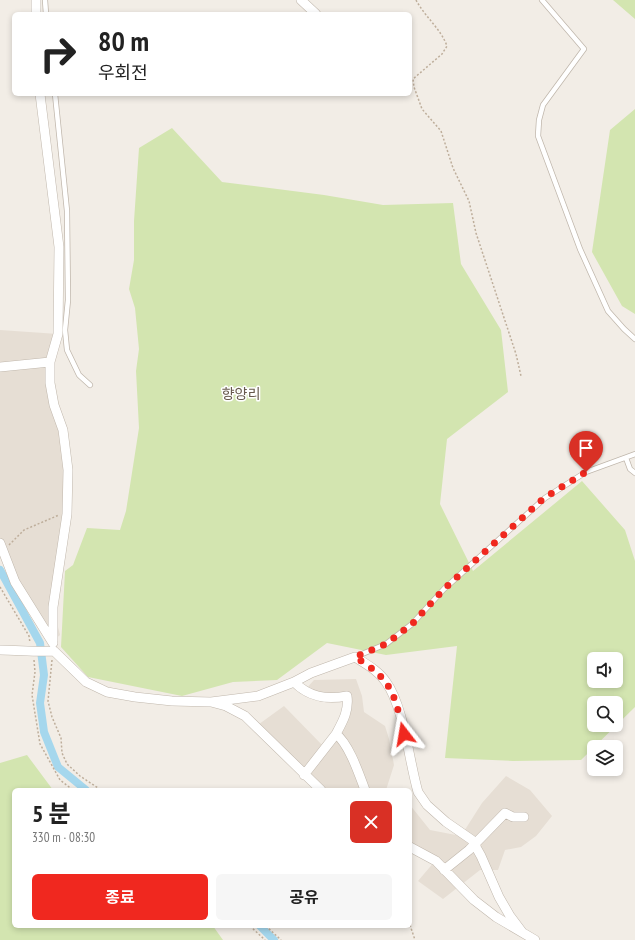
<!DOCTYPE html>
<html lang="ko">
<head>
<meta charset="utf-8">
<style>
	:root { --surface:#fff; --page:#f6f6f6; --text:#222; --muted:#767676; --accent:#f0281f }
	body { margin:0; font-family:"PT Sans Narrow","Noto Sans KR",sans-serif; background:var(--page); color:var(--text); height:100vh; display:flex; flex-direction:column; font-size:15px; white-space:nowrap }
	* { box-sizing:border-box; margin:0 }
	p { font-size:13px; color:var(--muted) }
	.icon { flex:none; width:22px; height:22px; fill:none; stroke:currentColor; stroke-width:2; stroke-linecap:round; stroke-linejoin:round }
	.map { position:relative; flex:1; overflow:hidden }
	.details { position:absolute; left:12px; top:788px; width:400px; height:140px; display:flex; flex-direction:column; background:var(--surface); border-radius:6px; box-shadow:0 2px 6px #0003 }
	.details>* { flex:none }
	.banner { position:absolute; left:12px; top:12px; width:400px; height:84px; border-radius:6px; box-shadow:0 2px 6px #0003; background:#fff; color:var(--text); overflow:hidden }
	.buttons { position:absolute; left:587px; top:652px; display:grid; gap:8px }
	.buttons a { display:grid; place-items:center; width:36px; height:36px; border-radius:6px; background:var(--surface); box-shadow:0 2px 6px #0003; font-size:20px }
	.pin { position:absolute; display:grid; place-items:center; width:34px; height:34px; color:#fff; margin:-41px -17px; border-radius:50% 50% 50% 0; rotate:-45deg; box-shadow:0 0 4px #0007 }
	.pin .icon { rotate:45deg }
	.me { position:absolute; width:44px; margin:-22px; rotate:346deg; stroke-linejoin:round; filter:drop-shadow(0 0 3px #0008) }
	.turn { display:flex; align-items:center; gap:14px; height:84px; padding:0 20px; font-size:18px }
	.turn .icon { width:52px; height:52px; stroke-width:2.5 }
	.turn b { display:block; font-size:28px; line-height:34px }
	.round { display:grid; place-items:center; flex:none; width:42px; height:42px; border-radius:6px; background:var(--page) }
	.overview { display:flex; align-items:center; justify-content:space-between; height:68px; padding:0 20px }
	h1 { font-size:24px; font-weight:700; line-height:30px }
	.action { display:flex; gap:8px; margin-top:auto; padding:8px 20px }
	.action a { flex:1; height:46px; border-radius:6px; background:var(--accent); color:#fff; font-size:16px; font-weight:700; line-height:46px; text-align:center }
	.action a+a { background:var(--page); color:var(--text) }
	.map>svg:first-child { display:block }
	.residential { fill:#e6ded4 }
	.green { fill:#d3e5b0; fill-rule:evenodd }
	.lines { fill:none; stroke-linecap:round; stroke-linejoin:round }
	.canal { stroke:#a5d7ed; stroke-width:8 }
	.service-casing { stroke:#c0b7ac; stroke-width:6 }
	.minor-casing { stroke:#c0b7ac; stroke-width:10 }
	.path { stroke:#beae9b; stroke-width:1.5; stroke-dasharray:2 2; stroke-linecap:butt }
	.service { stroke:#fff; stroke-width:4.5 }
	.minor { stroke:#fff; stroke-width:9 }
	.route { stroke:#f0281f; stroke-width:7; stroke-dasharray:0 12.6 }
	.labels { text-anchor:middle; stroke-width:3; stroke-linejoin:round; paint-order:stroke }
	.quarter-label { font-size:14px; fill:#675a4d; stroke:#fff }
</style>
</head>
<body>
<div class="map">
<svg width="635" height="940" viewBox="0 0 635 940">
	<rect width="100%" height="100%" fill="#f2ede6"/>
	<!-- residential -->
	<path class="residential" d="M0,330L58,334L50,362L68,470L53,607L60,635L53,641L34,615L0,543Z
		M356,679L362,696L364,712L385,726L389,739L394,765L386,790H321L255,727L284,706L325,748L336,734L347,696L305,690L314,680Z
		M506,776L530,790L552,816L536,836L521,847L505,850L498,870H480L443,899L418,881L435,861L410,847V805L430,830L461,836L482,803Z"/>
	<!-- green -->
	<path class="green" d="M613,0H635V19Z
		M635,109V314L622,306L592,252L610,130Z
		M172,128L222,182L324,195L383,205L453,203L461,264L501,330L508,392L447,439L440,504L473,571L582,481L625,530L635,561V707L581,760L513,761L445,758L457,646L386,655L327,643L277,680L233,682L182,696L88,677L61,647L65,571L73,565L87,528L120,530L126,511L139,428L136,371L139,349L135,308L129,289L134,260V221L139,148ZM594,659H616V681H594ZM594,703H616V725H594Z
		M27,755L53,790H14V926H213L223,940H0V763Z"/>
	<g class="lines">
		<!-- canal -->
		<path class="canal" d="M0,570L40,643L44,675L40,703L44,732L58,767L86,790
			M260,926L274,940"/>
		<defs>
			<path id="service" d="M45,0L46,14
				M542,0L584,49L543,105L539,120L538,136L580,249L608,311L624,329L635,339
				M55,94L67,211L68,300L65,330L67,350L79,375L90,385
				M626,458L630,469L635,473
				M355,657L386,644L412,624L444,589L545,498L586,472L635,454"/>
			<path id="minor" d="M36,0V14
				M301,0L316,14
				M40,94L59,247L58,334L50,362V383L54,405L63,430L68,470L67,514L53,607V641
				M0,367L50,362
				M0,543L15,582L53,643
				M0,650C18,650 35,652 54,651L86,682L107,692L135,697L172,701L211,702L226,706L245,716L321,790
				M294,682C309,697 326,700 347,696C349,711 343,721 336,734
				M211,702L258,696L294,682L311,673L355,657C366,664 379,671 386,682C404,707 409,761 418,792L427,805L446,822L472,840L481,856L499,897L510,916L522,932
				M304,775L336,734C349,744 359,774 365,790
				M410,847L436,861L474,900L496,917L535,940
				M444,870L469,850L505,813L513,817H524"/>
		</defs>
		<!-- service casing -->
		<use href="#service" class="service-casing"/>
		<!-- minor casing -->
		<use href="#minor" class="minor-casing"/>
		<!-- path -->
		<path class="path" d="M416,0C425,17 441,29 447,46L442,54L413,79L414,87L422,109L441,131L453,168L469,201L476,233L516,354L521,376
			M9,545L24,530L59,515
			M0,587L29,636L30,643
			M34,660L35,672L32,695L40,744L60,780L73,790
			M52,660L48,701L52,717L61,738L62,753L67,764L80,776L101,790
			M410,925L415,940
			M250,926L265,940
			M266,926L281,940"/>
		<!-- service -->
		<use href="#service" class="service"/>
		<!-- minor -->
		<use href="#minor" class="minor"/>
	</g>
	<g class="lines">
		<!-- route -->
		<path class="route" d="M404,734C394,694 393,680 355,657L386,644L412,624L444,589L544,498L586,472"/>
	</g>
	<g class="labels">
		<!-- quarter labels -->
		<g class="quarter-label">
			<text x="241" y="399">향양리</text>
		</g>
	</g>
</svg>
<div class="buttons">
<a><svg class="icon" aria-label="sound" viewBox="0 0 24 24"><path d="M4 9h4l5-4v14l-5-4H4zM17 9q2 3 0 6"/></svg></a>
<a><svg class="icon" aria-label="search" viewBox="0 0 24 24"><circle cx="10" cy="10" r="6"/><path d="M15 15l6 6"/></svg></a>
<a><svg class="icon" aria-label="layers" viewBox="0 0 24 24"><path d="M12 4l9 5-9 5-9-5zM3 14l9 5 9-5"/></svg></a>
</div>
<div class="pin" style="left:586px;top:472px;background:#d93025"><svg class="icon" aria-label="arrive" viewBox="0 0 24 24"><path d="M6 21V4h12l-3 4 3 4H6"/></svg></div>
<svg class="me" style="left:404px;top:734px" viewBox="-20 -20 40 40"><path d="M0-17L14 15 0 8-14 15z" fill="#f0281f" stroke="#fff" stroke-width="4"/></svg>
<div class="banner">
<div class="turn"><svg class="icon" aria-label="right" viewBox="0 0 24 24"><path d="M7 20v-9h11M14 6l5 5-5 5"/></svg><div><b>80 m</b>우회전</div></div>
</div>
<section class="details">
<div class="overview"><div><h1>5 분</h1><p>330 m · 08:30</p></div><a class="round" style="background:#d93025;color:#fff"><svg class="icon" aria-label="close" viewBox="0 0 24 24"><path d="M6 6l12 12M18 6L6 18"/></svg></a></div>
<div class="action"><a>종료</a><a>공유</a></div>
</section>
</div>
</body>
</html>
